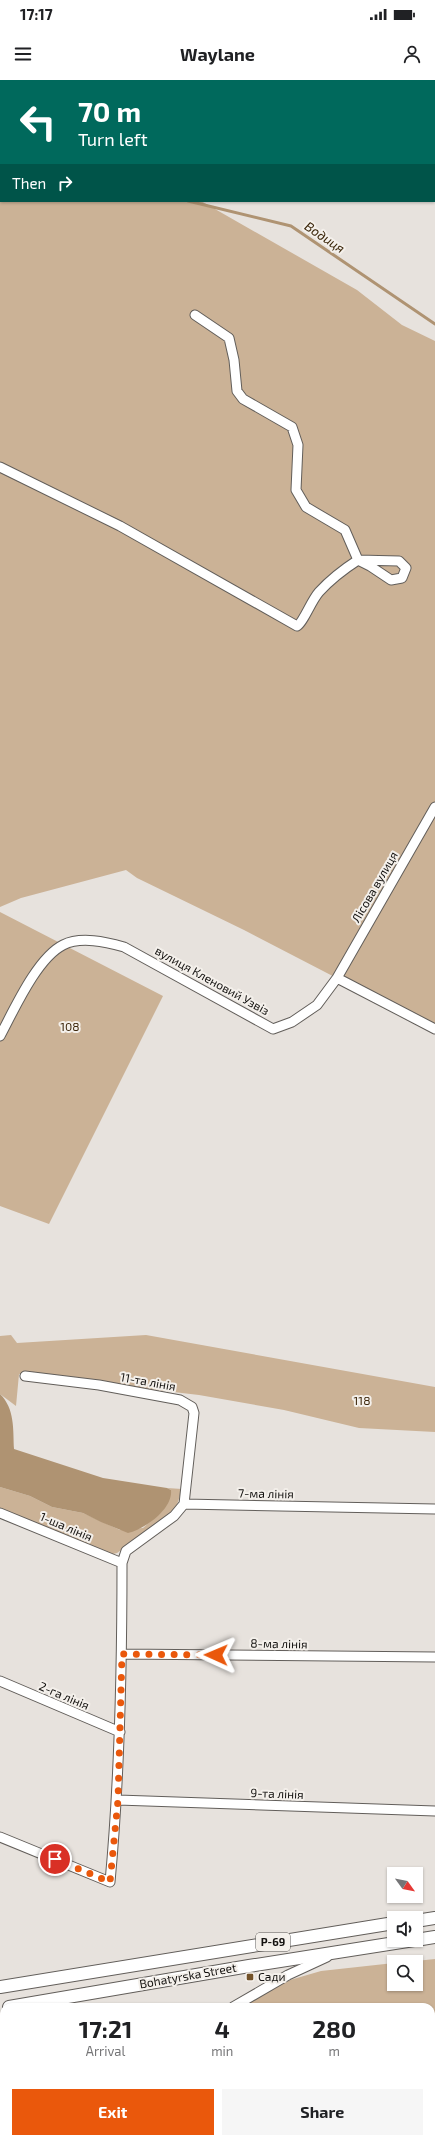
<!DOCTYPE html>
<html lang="en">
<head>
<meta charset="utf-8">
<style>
	:root { --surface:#fff; --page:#f6f6f6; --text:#202124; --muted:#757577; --accent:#ea580c }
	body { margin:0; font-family:"Exo 2",sans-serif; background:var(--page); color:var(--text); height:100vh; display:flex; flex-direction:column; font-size:15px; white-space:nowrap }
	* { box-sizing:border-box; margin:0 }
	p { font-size:13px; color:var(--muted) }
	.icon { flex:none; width:22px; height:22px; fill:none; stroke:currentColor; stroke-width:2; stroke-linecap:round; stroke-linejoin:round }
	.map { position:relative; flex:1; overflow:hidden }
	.details { position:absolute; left:0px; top:1923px; width:435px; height:140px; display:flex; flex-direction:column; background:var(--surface); border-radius:12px 12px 0 0; box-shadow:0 1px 3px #0004 }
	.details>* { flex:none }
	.top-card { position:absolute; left:0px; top:0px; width:435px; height:122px; box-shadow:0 1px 3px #0004; background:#00695c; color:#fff; overflow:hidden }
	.needle { width:26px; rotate:123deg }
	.tools { position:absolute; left:387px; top:1787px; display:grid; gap:8px }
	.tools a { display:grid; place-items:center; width:36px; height:36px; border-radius:0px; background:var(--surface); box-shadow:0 1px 3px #0004; font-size:20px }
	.pin { position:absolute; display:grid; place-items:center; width:34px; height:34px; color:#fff; margin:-17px; border:2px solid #fff; border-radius:50%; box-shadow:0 1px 4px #0007 }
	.me { position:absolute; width:44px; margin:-22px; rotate:271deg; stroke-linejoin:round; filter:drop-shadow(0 0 3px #0008) }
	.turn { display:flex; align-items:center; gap:14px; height:84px; padding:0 12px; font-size:18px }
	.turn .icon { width:52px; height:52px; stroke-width:2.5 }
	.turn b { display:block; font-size:28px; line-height:34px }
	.then { display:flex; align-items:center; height:38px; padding:0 12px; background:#0003; gap:8px; font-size:15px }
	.eta { display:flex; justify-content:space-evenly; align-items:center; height:68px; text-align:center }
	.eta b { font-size:24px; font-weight:700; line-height:28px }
	.action { display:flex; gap:8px; margin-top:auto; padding:8px 12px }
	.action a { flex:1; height:46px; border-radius:0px; background:var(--accent); color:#fff; font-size:16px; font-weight:700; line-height:46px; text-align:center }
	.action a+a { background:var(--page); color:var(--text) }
	.status { display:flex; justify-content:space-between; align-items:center; height:28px; padding:0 20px; background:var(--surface); direction:ltr }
	.status svg { height:11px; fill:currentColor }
	header { display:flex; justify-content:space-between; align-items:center; height:52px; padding:0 12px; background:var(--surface); font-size:18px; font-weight:700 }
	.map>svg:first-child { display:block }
	.green { fill:#cbb296 }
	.water { fill:#af9372 }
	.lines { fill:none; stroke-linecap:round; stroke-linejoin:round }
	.stream { stroke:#af9372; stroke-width:3 }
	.minor-casing { stroke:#625e5a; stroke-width:11 }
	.major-casing { stroke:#625e5a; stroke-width:14 }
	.minor { stroke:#fff; stroke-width:9 }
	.major { stroke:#fff; stroke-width:12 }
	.route { stroke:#ea580c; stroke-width:7; stroke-dasharray:0 12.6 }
	.poi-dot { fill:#735229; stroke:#f4f0eb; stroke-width:1.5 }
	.labels { text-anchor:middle; stroke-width:4; stroke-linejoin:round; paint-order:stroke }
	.shield { fill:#f4f0eb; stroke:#575552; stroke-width:1 }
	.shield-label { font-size:11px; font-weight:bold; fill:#141210 }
	.street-label { font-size:12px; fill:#141210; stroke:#f4f0eb }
	.park-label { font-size:12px; fill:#3d270c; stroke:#f4f0eb }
	.poi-label { font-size:12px; fill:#141210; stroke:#f4f0eb; text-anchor:start }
	.water-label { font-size:13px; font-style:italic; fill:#3a2509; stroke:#f4f0eb }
</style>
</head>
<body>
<div class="status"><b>17:17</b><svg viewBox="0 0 49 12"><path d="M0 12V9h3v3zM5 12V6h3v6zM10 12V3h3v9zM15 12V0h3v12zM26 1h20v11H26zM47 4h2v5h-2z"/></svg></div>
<header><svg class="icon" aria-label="menu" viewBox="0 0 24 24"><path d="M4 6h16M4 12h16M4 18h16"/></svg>Waylane<svg class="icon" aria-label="person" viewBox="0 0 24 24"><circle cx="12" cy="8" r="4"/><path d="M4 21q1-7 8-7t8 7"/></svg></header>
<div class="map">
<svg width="435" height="2063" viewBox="0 0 435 2063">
	<rect width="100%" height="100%" fill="#e7e2dd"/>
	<!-- green -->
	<path class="green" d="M0,0L43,1H1V121H201L357,210L402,245L435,261V949L244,850L137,798L126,790L21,818L0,827Z
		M0,832L163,916L49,1144L0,1126Z
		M11,1255L17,1263L146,1255L435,1307V1352L359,1348L284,1330L199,1315L19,1294L16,1326L0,1314V1256Z
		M0,1407L30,1416L52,1427L83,1433L120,1450L143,1448L162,1431L171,1410L167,1408L182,1409L176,1428L163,1441L117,1473L109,1475L0,1429Z
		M435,1879V2063H0V1988L4,1987V2059H431V1927H239L290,1900L321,1891L394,1883V1904H416V1882H406Z"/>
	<!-- water -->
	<path class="water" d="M0,1314C15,1329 13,1349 14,1369L103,1398L167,1408L171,1410C173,1429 145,1449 128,1453L101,1442L83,1433L52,1427L30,1416L0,1407Z"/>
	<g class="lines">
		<!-- stream -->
		<path class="stream" d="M0,92L1,93
			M188,121L291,146L435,244"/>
		<defs>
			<path id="minor" d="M0,387L120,446L297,546C303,543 311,521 319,512C330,500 344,489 358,480L370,486L391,500L402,498L406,488L399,481L358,480L345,450L306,427L296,410L298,365L292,347L243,319L237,311L234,280L229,258L195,235
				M337,898L435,949
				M0,956C14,930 37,878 63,865C81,856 106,862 124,867L273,949L292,942L317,925L337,898L435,727
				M25,1296L99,1305L180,1320L192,1327L194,1333L184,1424
				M0,1433L122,1483
				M122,1574L435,1577
				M0,1601L120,1652
				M118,1720L435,1731
				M0,1757L110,1802C120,1696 122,1590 122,1483L126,1471L174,1436L184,1424L435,1429
				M233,1927L288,1895L327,1877
				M431,1968H435
				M0,1986L4,1985
				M0,2020L4,2022
				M431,2054L435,2053
				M0,2057L10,2063
				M85,2059L93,2063
				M371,2063L398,2059"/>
			<path id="major" d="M416,1841L435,1838
				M416,1860L435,1857
				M0,1907L394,1843
				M9,1927L249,1886L414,1860"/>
		</defs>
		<!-- minor casing -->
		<use href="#minor" class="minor-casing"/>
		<!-- major casing -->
		<use href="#major" class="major-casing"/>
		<!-- minor -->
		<use href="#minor" class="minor"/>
		<!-- major -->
		<use href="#major" class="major"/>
	</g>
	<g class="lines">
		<!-- route -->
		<path class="route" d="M55,1779L110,1802L118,1720L122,1574L216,1575"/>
	</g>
	<!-- markers -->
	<rect class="poi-dot" x="246" y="1893" width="8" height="8" rx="2"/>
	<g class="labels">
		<!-- shield labels -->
		<rect class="shield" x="256" y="1853" width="34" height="18" rx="3"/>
		<g class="shield-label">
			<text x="273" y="1866">Р-69</text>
		</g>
		<!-- street labels -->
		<g class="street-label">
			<text transform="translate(375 807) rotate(-60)" y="4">Лісова вулиця</text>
			<text transform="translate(212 901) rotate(29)" y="4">вулиця Кленовий Узвіз</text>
			<text transform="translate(148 1302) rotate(10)" y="4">11-та лінія</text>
			<text transform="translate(266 1414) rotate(1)" y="4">7-ма лінія</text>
			<text transform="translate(66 1447) rotate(23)" y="4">1-ша лінія</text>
			<text transform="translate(279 1564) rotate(1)" y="4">8-ма лінія</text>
			<text transform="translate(64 1616) rotate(23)" y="4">2-га лінія</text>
			<text transform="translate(277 1714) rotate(2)" y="4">9-та лінія</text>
			<text transform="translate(188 1896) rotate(-10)" y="4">Bohatyrska Street</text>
		</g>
		<!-- park labels -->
		<g class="park-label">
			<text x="70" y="951">108</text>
			<text x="362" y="1325">118</text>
		</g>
		<!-- poi labels -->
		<g class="poi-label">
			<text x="258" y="1901">Сади</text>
		</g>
		<!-- water labels -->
		<g class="water-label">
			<text transform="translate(325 157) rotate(34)" y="5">Водиця</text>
		</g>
	</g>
</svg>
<div class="tools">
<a><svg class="needle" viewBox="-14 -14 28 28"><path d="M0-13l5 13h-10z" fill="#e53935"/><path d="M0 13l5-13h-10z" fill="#757577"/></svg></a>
<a><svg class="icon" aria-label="sound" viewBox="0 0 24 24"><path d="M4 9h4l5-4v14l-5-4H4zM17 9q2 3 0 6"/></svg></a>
<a><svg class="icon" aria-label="search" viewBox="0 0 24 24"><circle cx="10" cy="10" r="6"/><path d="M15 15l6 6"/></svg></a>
</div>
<div class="pin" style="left:55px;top:1779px;background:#d93025"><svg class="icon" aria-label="arrive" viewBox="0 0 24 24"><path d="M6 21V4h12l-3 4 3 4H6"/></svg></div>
<svg class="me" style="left:216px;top:1575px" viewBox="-20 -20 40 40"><path d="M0-17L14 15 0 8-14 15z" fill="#ea580c" stroke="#fff" stroke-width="4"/></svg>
<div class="top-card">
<div class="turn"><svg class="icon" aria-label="left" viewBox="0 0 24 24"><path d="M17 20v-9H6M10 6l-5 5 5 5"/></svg><div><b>70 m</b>Turn left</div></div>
<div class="then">Then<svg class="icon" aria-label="right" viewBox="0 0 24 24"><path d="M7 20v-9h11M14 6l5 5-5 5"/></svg></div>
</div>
<section class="details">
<div class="eta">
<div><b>17:21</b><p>Arrival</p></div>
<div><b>4</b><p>min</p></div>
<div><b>280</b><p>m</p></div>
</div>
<div class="action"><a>Exit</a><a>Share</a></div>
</section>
</div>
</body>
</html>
